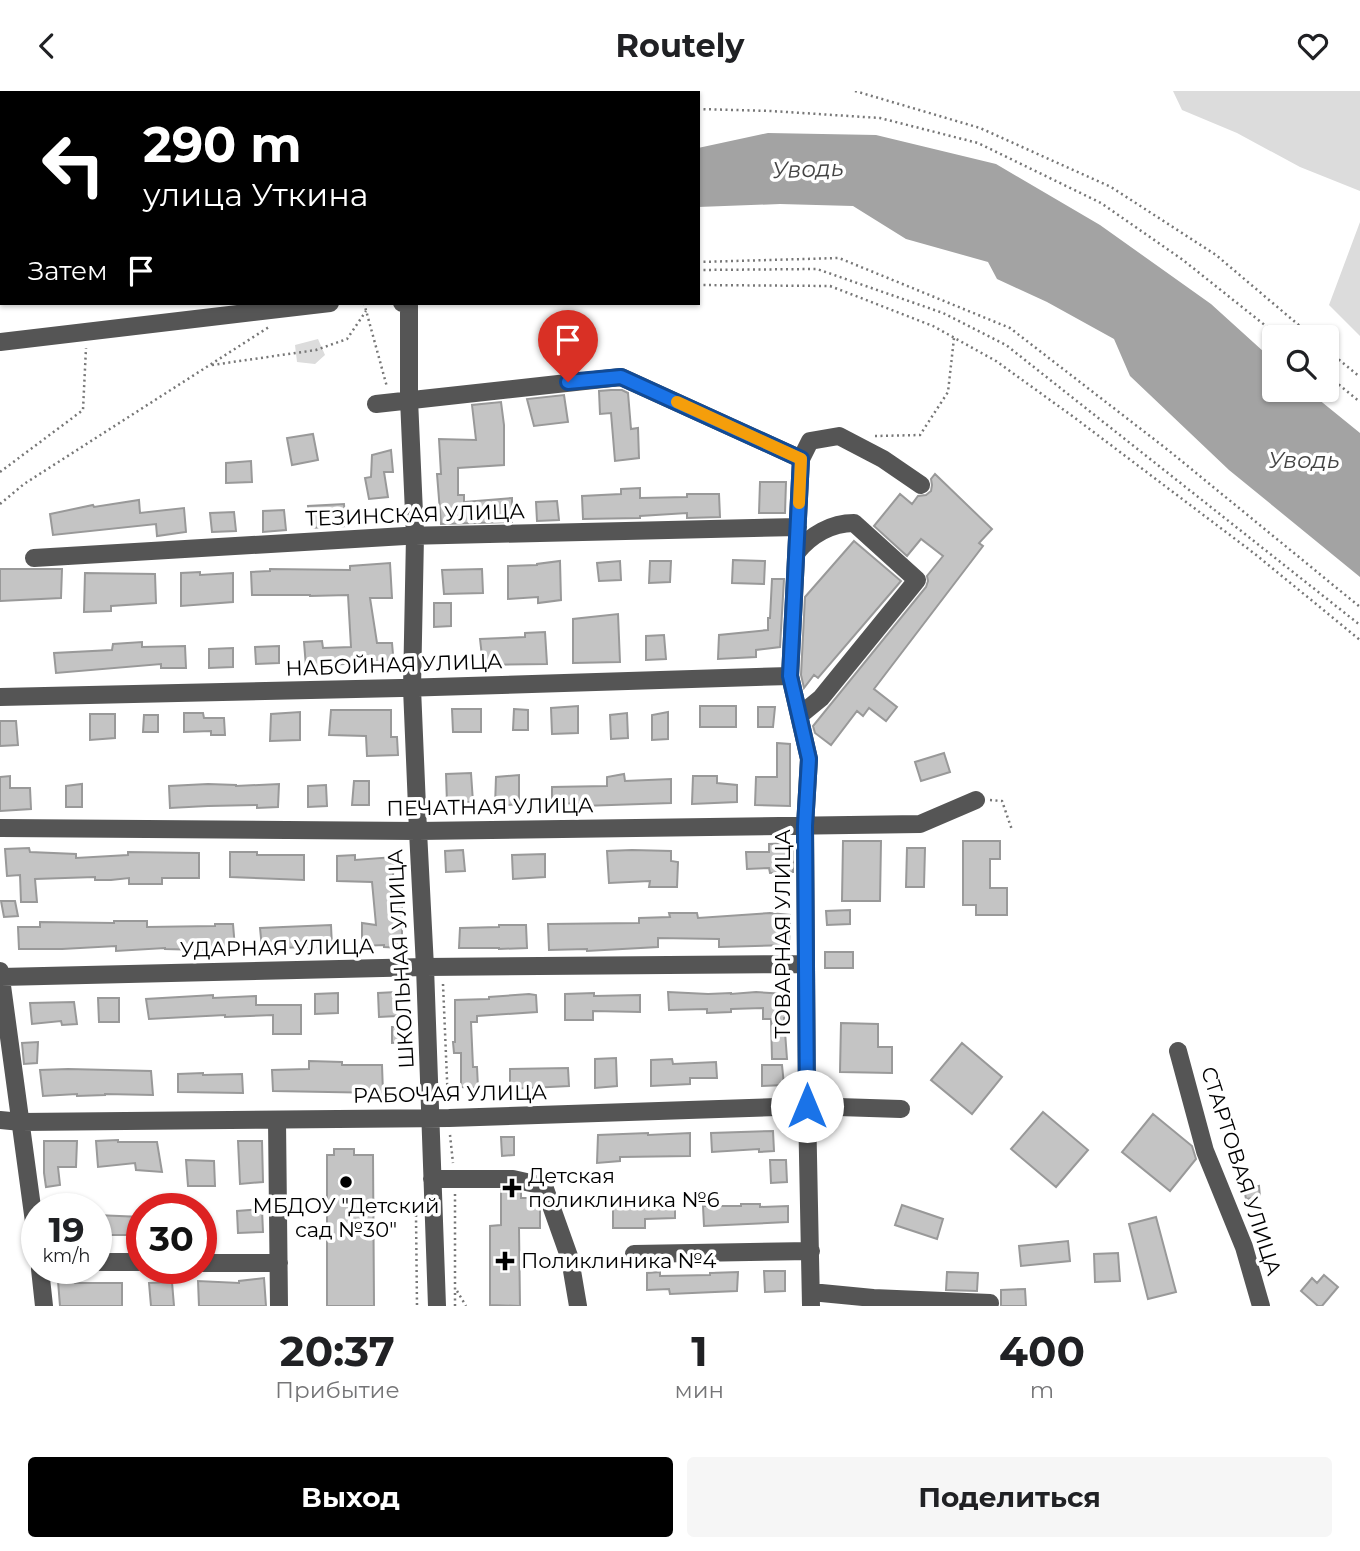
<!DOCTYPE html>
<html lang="ru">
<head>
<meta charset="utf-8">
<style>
	:root { --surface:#fff; --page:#f6f6f6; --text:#202124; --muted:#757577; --accent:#000 }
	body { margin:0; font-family:Montserrat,sans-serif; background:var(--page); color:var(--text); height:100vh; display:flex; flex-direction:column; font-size:26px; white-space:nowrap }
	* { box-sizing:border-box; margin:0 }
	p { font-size:23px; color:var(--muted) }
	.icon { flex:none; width:38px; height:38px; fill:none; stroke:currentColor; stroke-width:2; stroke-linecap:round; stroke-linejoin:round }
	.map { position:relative; height:1215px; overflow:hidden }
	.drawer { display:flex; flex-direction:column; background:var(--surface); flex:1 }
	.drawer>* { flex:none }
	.hud { position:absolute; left:0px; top:0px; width:700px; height:214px; box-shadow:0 2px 5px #0004; background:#000; color:#fff; overflow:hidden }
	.tools { position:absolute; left:1262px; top:234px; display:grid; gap:14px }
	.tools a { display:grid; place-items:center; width:77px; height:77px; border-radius:7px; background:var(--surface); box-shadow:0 2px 5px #0004; font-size:35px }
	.speed { position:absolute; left:21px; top:1102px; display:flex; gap:14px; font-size:35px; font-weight:700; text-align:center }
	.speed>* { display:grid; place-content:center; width:91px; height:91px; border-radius:50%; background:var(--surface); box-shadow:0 2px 5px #0004; line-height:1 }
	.speed small { font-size:18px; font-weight:400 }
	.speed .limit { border:10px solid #d22; background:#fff; color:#111 }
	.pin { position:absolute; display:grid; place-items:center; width:60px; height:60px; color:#fff; margin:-72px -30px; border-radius:50% 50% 50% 0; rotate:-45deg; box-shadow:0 0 7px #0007 }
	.pin .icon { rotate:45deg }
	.me { position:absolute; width:77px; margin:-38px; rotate:0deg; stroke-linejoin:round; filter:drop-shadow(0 0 5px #0008) }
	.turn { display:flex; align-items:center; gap:24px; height:147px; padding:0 28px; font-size:32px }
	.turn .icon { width:91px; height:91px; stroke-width:2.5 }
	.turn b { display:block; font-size:49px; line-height:60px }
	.then { display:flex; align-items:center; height:66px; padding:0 28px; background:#0003; gap:14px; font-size:26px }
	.eta { display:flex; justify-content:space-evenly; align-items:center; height:119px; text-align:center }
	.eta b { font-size:42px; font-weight:700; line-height:49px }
	.action { display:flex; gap:14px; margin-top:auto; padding:14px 28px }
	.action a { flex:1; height:80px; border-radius:7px; background:var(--accent); color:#fff; font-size:28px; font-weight:700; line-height:80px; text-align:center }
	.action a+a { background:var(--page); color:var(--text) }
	header { display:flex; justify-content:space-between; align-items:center; height:91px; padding:0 28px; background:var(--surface); font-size:32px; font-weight:700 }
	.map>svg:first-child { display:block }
	.green { fill:#dcdcdc }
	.water { fill:#a3a3a3 }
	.building { fill:#c4c4c4; stroke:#999; stroke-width:2 }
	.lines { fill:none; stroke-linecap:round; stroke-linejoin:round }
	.path { stroke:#777; stroke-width:2.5; stroke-dasharray:2 3.5; stroke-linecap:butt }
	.minor { stroke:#555; stroke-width:18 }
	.route-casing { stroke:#114b97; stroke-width:18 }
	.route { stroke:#1a73e8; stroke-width:12 }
	.slow { stroke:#f59e0b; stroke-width:12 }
	.poi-dot { fill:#000; stroke:#fff; stroke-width:2.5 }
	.labels { text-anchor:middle; stroke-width:7; stroke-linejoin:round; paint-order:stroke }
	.street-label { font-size:21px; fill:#000; stroke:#fff }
	.poi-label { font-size:21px; fill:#000; stroke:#fff; text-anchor:start }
	.water-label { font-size:23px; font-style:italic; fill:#444; stroke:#fff }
</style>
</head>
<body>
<header><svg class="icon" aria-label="back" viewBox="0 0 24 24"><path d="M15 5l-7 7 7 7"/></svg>Routely<svg class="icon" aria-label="heart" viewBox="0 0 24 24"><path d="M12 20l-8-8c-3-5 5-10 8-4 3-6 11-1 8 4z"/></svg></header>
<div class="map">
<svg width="1360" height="1215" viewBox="0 0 1360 1215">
	<rect width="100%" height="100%" fill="#fff"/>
	<!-- green -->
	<path class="green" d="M1173,0H1360V100L1300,76L1237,42L1182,19Z
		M1360,131V245L1329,214Z
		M318,248L325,264L315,273L297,271L295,254Z"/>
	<!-- water -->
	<path class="water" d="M768,42L876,44L996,73L1100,134L1211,213L1274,270V299H1307L1360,342V486L1229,379L1130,285L1114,248L1047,211L997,188L988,171L906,148L853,115L780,113L698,116V57Z"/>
	<!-- building -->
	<path class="building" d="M611,299H622L628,302L631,338L638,337L639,367L615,370L611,322L600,323L599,300Z
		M564,304L568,331L534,335L527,308Z
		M501,311L504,334V374L458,377V404H464V411L512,407V431L441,433L437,383H441L439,348L476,349L472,314Z
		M313,343L318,369L292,374L287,347Z
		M391,359L393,381H384L388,406L369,408L365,387L371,386L372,364Z
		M251,370L252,391L226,392V372Z
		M935,383L992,438L979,452L983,455L874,598L897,616L886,630L869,617L863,625L857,620L831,654L815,642L813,635L926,496L928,490L927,485L943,465L921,448L907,465L874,435L900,403L912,413L918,405L926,404L931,400L932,394L931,388Z
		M760,391H786L785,422H759Z
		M640,397V407L687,406V403H719L720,426L687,427V422L640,425V427L583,428L582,405L621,403V398Z
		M139,409L140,422L184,417L186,441L157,445L156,433L53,444L50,423L93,414L94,416Z
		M557,410L559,429L537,430L536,411Z
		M344,413L346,435L310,437L308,415Z
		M284,419L286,439L263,441V420Z
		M234,421L236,440L212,441L210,422Z
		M854,450L901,490L818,587L814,584L804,597L801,584L805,506Z
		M733,469L765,470L764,493L732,492Z
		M560,470L561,509L538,512V506L508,508V475L537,474V473Z
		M620,470L621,489L599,490L597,472Z
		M650,470H671L670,491L649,492Z
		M390,472L392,507H370L377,552H392L394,575L370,576V571L306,576L304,551L322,550L323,557L351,556L348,504L310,505V504H252L251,481L270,480V478L350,479V475Z
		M0,478H62L61,507L0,510Z
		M482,478L483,502L444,503L442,479Z
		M200,481V484L233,482V511L181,515V482Z
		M85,482L155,483L156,512L111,515V520L84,521Z
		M772,488H784L780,556L756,559V566L718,568L719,544L768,539V527H770Z
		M434,512H451V535L434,536Z
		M618,523L620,571L573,572V528Z
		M545,541L547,573L483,574L480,548L525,546V542Z
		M664,544L666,568L646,569V545Z
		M142,551V556L185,555L186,577H161V573L56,582L54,562L112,559L113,553Z
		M279,555V572L256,573L255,556Z
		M233,557V576L209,577V558Z
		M578,615V642L552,643L551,617Z
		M700,615H736V636H700Z
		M758,616H775L773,636H758Z
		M452,618H481V641H453Z
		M514,618L528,619V639H513Z
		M331,619H391V646H397L398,664L367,665L366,645L329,644Z
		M300,621V649L270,650L271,623Z
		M668,621V648L652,649V624Z
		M184,622H203L204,627H224L225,644H211V640L184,641Z
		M627,622L628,647L611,648L610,624Z
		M90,623H115V647L90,649Z
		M144,624H158V641H143Z
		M0,630H16L18,654L0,655Z
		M777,652L790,653V715L755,714L756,686H777Z
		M944,662L950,681L921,690L915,671Z
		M471,682L473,711L447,712L446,683Z
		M624,683L625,690L671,688V712L582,715V712L552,713V696L607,695V686Z
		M519,684V713L495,715L496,686Z
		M10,685V697H30L31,718L0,720V686Z
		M693,685H717V692L737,694V711L692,713Z
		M354,690H369V714H352Z
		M82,693V716H66V695Z
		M208,693L236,694V695L279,693L278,716L257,717V714L208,715L170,717L169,695Z
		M326,694L327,715L308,716V695Z
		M843,750H881L880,810H842Z
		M963,750H1000V768H990V797H1007V824H976V814H963Z
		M793,752V781L770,782L769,777L747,778L746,761H769V753Z
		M29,757L30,761L76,763V767L128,764V761L199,762V787H162V793H129V787L111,789H95V786L35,788L37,811H21L20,784L7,785L5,758Z
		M907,757H925L924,796H906Z
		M463,759L465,780L446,781L445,760Z
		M632,759L671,760V770L678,771L677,796H649L650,790L609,792L607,760Z
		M230,761H257V764H304V789L230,786Z
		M545,763V786L513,788L512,764Z
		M355,764V769L394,766L392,805H402V857L384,856V854L362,855V832L376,834L372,791L337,790V765Z
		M1,810H15L18,825L4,826Z
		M850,819V833L827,834L826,820Z
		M669,822H697L698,827L770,822L790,824L789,854L719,856V848L658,847V856L587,860V858L549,859L548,833L639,832V827L670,826Z
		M114,830H147V836L215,835V833H233L235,857L202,859L165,858V857L116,860V855L62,858H19L18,836H40V831L114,832Z
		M331,834L332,856L262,857L260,837Z
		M499,834H526L527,857L499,858V857H459L460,837L499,836Z
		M825,861H853V877H825Z
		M396,901L397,925L379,926L378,902Z
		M668,901L708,903L731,902V903L756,901L786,903L787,927H784L787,968H772L771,928H763V917L731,918V921L707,922V918L669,919Z
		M338,902V922L315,923V903Z
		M594,902V905L640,904V921L593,920V929H565V903Z
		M529,903L536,904L537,921L477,925V931H471L473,976H477L478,997L461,996V962H454L453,951H455V909L489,908V906Z
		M213,904V907L256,905V914H301V943H273V924L225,926V924L149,928L146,908Z
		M98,907H119V931H99Z
		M74,911L77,933L62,934L61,930L32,933L30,912Z
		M841,932L878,933V956H892V982L840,981Z
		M392,936H405V951L392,952Z
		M38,951L37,972L24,973L22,952Z
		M962,952L1002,986L972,1023L931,989Z
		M616,967L617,995L595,997V968Z
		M672,968L673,973L716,971L717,987H690V993L651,995V969Z
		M309,970L342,971V974H382L383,1002L273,1000L272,979L309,978Z
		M762,974H782L784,994L762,995Z
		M568,977L569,995L510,998V978Z
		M68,978L151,980L153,1004L105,1003V1004L77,1005V1003L43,1005L40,979Z
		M203,982V984L242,983L243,1002L178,1001V983Z
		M1043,1021L1088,1059L1056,1096L1011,1058Z
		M1153,1023L1192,1055L1196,1068L1170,1100L1122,1061Z
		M773,1040L774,1060L759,1061V1058L712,1061L711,1042Z
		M648,1042V1044L690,1042V1065L620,1066V1070L597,1072L598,1044Z
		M501,1046H514V1064L502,1065Z
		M118,1049V1051H157L162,1081L136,1079L135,1072L98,1076L96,1050Z
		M44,1050H77L76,1076H58L60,1094L46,1096L44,1082Z
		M238,1050H262L263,1091L240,1093Z
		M334,1058H354V1064H373L374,1215H327V1064H334Z
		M186,1069L214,1070L215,1095H188Z
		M770,1069H786L787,1091L771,1092Z
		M1259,1095L1260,1106L1246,1108L1244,1097Z
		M501,1099L521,1101V1107H536L540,1117V1137H519L520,1215L490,1214V1135L501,1134Z
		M663,1108H675V1127L645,1128V1137H613V1109H663Z
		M741,1113H760V1116L788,1115V1131L704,1135L703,1115H741Z
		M902,1114L943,1128L937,1148L895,1134Z
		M262,1118L263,1141L238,1142L237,1120Z
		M96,1124L142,1126V1144H96Z
		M1156,1126L1176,1201L1148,1208L1129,1133Z
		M1068,1150L1070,1170L1021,1175L1019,1155Z
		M1118,1162L1120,1190L1095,1191L1094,1163Z
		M764,1180H785V1200L765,1201Z
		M660,1181V1185L710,1184V1182L738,1181L737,1200L670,1203L669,1198L647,1199V1182Z
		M947,1181L978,1182L977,1200L946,1199Z
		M1324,1184L1338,1196L1322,1215H1318L1301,1200L1312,1187L1317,1192Z
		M264,1187L266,1215H199L198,1190L239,1192V1190Z
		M75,1189V1192H122V1215H60L58,1190Z
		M172,1191L174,1215H151L149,1192Z
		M1025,1198L1026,1215H1001V1199Z"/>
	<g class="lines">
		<!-- path -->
		<path class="path" d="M347,0V2
			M398,0L403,2
			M855,0L980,37L1111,96L1216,164L1314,247
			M698,18L771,20L880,27L978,52L1101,112L1183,169L1281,247
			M0,169H2
			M698,171L839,167L1010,237L1168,359L1360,516
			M698,179L817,178L943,222L1006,254L1360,534
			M698,194L830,195L933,235L996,270L1075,327L1255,463L1360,549
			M364,212L387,296
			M1326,258L1360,286
			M212,274L316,259L347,248L366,220
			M1326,283L1360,311
			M875,345L920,344L948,301L954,247
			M0,381L83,319L86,257
			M0,413L24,393L269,236
			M990,709L1002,710L1012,739
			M443,893L448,1012
			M450,1044L453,1072
			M455,1103V1215
			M416,1124L417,1215
			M457,1200L466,1215"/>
		<!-- minor -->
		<path class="minor" d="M402,212H409V308L415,445L412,597L418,740L425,876L437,1215
			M0,251L330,212
			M376,313L621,286L801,368
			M797,461C811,444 831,432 854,432L917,489L821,607L799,625
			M34,467L405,445L798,436
			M0,606L401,597L790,585
			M0,737L418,740L920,733L976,709
			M0,880L37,1153
			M1,886L425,876L806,873
			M1178,960L1205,1060L1244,1156L1261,1215
			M0,1029L21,1031L449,1027L807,1015L901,1018
			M277,1029L279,1215
			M432,1088H513L544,1095L570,1168L578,1215
			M634,1163L811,1160
			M96,1171H142
			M201,1172H279
			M40,1178L44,1215
			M811,1201L873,1207L872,1215
			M873,1207L990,1212
			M811,1215L807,1015L805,735L809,668L790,585L801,368L810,350L839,345L883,368L921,394"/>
	</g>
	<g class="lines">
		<defs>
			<path id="route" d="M568,291L621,286L801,368L790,585L809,668L805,735L807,1015"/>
		</defs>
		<!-- route casing -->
		<use href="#route" class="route-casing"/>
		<!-- route -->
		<use href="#route" class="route"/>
		<!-- slow -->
		<path class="slow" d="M677,311L801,368L799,412"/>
	</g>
	<!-- markers -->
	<g class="poi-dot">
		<circle cx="346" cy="1091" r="7"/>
		<path d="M508.5 1086.5h7v7h7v7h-7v7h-7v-7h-7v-7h7z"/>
		<path d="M501.5 1159.5h7v7h7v7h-7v7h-7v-7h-7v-7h7z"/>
	</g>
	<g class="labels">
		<!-- street labels -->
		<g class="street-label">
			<text transform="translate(415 424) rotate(-2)" y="7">ТЕЗИНСКАЯ УЛИЦА</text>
			<text transform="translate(394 574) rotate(-2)" y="7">НАБОЙНАЯ УЛИЦА</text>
			<text transform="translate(490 716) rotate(-1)" y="7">ПЕЧАТНАЯ УЛИЦА</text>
			<text transform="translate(783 843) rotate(-90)" y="7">ТОВАРНАЯ УЛИЦА</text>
			<text transform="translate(277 857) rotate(-1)" y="7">УДАРНАЯ УЛИЦА</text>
			<text transform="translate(401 868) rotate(-93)" y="7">ШКОЛЬНАЯ УЛИЦА</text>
			<text transform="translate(450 1003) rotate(-1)" y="7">РАБОЧАЯ УЛИЦА</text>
			<text transform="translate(1241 1080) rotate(72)" y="7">СТАРТОВАЯ УЛИЦА</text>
		</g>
		<!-- poi labels -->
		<g class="poi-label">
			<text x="528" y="1092">Детская<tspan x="528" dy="24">поликлиника №6</tspan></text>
			<text x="346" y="1122" text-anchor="middle">МБДОУ "Детский<tspan x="346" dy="24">сад №30"</tspan></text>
			<text x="521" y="1177">Поликлиника №4</text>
		</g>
		<!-- water labels -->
		<g class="water-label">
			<text transform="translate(808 78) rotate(-2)" y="8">Уводь</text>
			<text x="1304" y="377">Уводь</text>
		</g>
	</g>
</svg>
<div class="tools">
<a><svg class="icon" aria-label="search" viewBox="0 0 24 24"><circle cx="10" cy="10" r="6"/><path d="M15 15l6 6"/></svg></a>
</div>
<div class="speed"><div>19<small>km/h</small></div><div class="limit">30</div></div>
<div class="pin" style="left:568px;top:291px;background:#d93025"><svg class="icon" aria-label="arrive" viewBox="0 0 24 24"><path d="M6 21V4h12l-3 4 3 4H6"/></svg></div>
<svg class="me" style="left:807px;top:1015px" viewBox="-20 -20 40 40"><circle r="19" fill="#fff"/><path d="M0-13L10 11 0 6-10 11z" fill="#1a73e8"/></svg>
<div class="hud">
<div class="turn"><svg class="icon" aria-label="left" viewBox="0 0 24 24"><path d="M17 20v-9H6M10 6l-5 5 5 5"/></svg><div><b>290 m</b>улица Уткина</div></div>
<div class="then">Затем<svg class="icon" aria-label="arrive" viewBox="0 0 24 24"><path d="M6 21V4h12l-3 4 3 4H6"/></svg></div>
</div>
</div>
<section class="drawer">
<div class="eta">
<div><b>20:37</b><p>Прибытие</p></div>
<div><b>1</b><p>мин</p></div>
<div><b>400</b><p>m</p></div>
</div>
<div class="action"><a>Выход</a><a>Поделиться</a></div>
</section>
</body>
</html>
